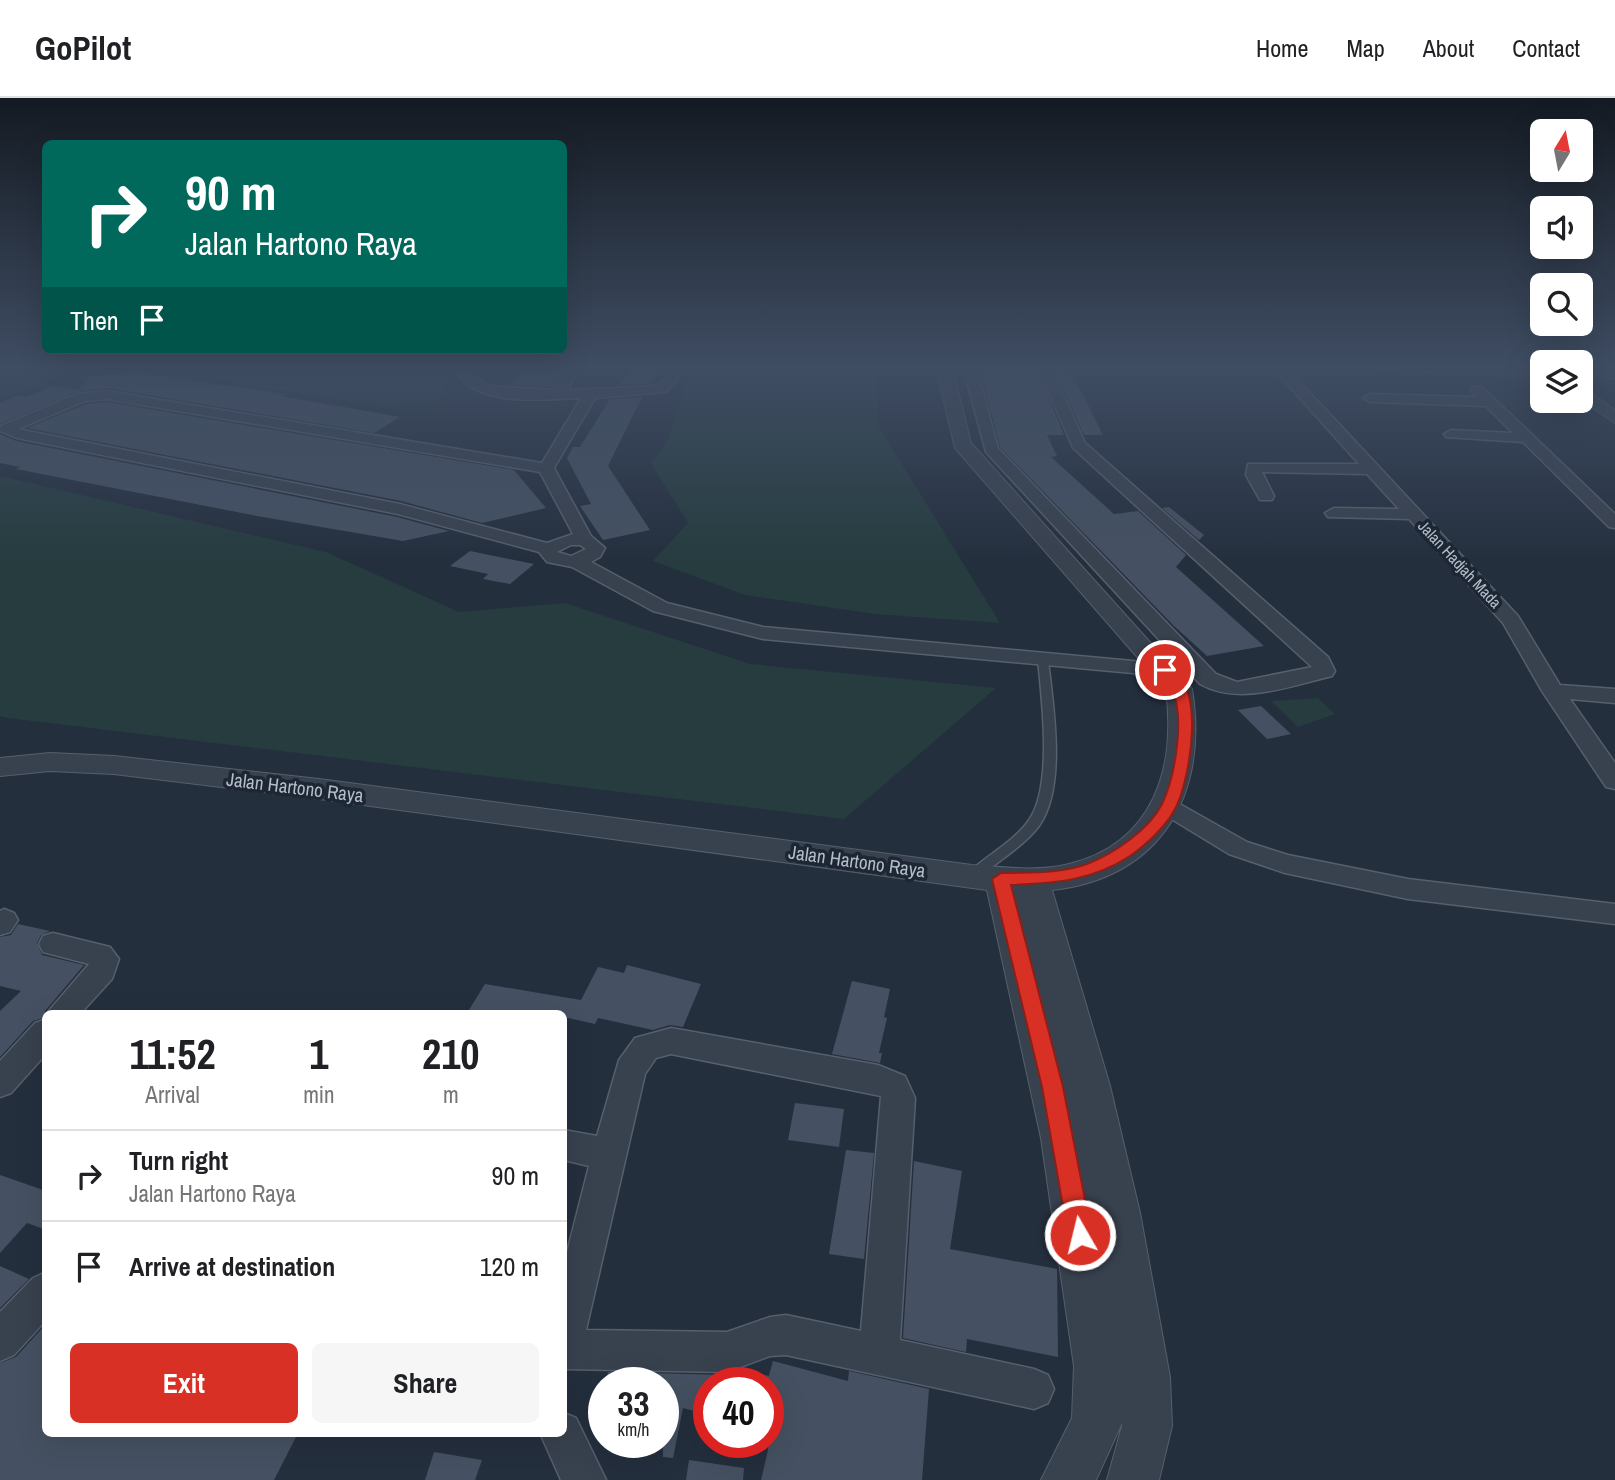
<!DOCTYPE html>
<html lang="en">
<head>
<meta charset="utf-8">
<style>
	:root { --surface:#fff; --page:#f6f6f6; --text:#202124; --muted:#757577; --line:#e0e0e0; --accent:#d93025 }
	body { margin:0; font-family:"Archivo Narrow",sans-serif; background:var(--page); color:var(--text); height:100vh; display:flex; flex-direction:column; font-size:26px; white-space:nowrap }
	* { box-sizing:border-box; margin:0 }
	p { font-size:23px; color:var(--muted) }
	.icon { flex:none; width:38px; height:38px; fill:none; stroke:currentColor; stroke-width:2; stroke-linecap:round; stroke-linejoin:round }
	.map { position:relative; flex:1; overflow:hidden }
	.details { position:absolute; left:42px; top:912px; width:525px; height:427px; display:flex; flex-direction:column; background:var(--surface); border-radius:10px; box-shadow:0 7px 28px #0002 }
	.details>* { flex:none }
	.banner { position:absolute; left:42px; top:42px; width:525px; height:214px; border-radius:10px; box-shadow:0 7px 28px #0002; background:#00695c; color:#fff; overflow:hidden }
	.needle { width:46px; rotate:10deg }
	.buttons { position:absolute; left:1530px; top:21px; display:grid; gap:14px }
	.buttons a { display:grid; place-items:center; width:63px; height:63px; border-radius:10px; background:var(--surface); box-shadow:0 7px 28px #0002; font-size:35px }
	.speed { position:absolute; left:588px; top:1269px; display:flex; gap:14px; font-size:35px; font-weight:700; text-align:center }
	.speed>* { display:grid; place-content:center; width:91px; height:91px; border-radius:50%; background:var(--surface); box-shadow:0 7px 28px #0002; line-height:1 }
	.speed small { font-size:18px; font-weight:400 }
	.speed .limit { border:10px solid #d22; background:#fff; color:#111 }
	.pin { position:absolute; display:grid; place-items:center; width:60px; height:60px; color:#fff; margin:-30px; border:4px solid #fff; border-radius:50%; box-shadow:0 2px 7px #0007 }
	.me { position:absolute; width:77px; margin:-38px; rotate:352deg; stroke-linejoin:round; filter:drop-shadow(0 0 5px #0008) }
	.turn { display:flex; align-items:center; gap:24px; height:147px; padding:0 28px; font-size:32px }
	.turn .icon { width:91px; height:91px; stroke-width:2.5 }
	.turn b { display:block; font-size:49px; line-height:60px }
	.then { display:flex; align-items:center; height:66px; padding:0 28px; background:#0003; gap:14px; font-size:26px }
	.eta { display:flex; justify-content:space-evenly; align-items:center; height:119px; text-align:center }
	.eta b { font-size:42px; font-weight:700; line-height:49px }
	.action { display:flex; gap:14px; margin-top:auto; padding:14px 28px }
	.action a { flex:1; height:80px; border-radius:10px; background:var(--accent); color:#fff; font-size:28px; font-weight:700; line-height:80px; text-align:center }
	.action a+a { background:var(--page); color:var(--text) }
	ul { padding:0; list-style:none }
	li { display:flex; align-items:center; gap:21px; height:91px; padding:0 28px; border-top:2px solid var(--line) }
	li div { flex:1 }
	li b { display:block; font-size:26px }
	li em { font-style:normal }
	header { display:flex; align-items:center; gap:42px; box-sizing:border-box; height:98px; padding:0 35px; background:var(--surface); border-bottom:2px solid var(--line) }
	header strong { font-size:33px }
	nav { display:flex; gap:38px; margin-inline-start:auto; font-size:24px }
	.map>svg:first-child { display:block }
	.green { fill:#263c3f }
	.building { fill:#455162 }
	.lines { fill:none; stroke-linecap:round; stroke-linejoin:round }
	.service-casing { stroke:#565f6c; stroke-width:3 }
	.minor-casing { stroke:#565f6c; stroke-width:3 }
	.tertiary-casing { stroke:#565f6c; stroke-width:2 }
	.service { fill:#38414e; fill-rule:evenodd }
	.minor { fill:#38414e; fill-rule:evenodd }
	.tertiary { fill:#38414e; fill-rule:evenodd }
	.route { fill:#d93025; stroke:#8d1f18; stroke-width:2 }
	.labels { text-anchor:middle; stroke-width:7; stroke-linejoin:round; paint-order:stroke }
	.far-street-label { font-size:16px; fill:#b4bcc9; stroke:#1d2633 }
	.street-label { font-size:19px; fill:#b4bcc9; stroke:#1d2633 }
</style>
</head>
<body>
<header>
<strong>GoPilot</strong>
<nav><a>Home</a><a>Map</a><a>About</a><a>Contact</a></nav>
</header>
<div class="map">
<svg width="1615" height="1382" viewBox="0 0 1615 1382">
	<rect width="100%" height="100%" fill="#242f3e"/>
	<!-- green -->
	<path class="green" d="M0,269H100L68,274L0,302Z
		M137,269H456L438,302L389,310Z
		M691,269H876L879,329L1000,525L875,516L745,497L653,463L688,425L651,365L668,342Z
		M0,378L326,454L459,514L565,505L750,566L996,590L844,721L8,620L0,618Z
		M1318,600L1335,616L1298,629L1271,603Z"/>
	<!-- building -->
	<path class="building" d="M523,269H562L552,289L511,287Z
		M979,269H1036L1064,337H1047L1057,358L1051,359L1114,416L1138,413L1186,457L1176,469L1264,548L1207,558L1174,528L1000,349Z
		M1054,269H1064L1067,275H1072L1103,337H1084Z
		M630,270H659L650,286L619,287Z
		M140,275L286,296L281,298L400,319L374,335L107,290L76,294L0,326V305L18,297L27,299L52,288L78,292L90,278Z
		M642,299L608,368L650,432L603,442L580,408L591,406L567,360L573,349H580L610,301Z
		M107,304L514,372L546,410L482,425L401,403L27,330L86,306Z
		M0,336L16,343L397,419L449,433L403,443L257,418L16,371L20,369L0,365Z
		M1169,409L1204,437L1199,442L1162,410Z
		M470,453L534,466L510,486L483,481L488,476L450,468Z
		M1261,608L1291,636L1267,641L1238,612Z
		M18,826L50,833L41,837L37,845L42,857L84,867L45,913L46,919L33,923L0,959V913L21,893L0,888V839L11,837Z
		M627,867L701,886L683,929L670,927L653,932L598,920L595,926L564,919V915H467L485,886L581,902L598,869L624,875Z
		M852,883L890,891L884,919L887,920L879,955H882L880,965L832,956Z
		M795,1005L844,1011L839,1049L788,1042Z
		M846,1052L874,1055L864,1161L829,1156Z
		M914,1063L962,1073L950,1151L1057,1171L1058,1259L967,1241L966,1254L903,1240Z
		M0,1077L46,1093V1132L27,1125L0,1155Z
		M0,1168L29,1181L0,1210Z
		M46,1226V1335H298L274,1382H0V1265L16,1259Z
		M773,1263L848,1283L849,1273L929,1291L922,1382H761L768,1352V1281Z
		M742,1271L769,1278L768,1284H709V1317L683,1310L673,1360L663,1359V1284H606L608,1274L727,1277Z
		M434,1354L482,1362L475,1382H425Z
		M689,1362L744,1370L743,1382H686Z"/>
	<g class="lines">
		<defs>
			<path id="service" d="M1043,559L1048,562C1053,608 1067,688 1039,728C1023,749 997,763 978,781H968L966,778L968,775C987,757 1015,743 1029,722C1053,688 1042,602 1038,562Z"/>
			<path id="minor" d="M459,269H472L470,276L489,288L554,292L565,269H578L568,292H576L656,288L665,281L669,269H682L677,282L666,294L595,300L554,370L591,438L605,450L600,459L591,464L667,505L763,529L1165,566L1176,572L1165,578L763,541L653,513L572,469L547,464L539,454L398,416L17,340L0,333L1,328L77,296L107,293L542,365L581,300C544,301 480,310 456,275ZM107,301L540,374L573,436L547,445L400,406L18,331L85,303ZM571,447H580L586,451L571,458L557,454Z
				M963,269H976L998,350L1216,576L1237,584L1312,569L1073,350L1038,269H1051L1085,345L1328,559L1335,573L1332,578C1291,588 1239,608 1200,586L986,354Z
				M1272,269H1286L1518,518L1560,587L1615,591V605L1570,601L1615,665V691L1606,689L1542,593L1503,525L1409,421L1328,419L1325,415L1334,410L1399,411L1367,376L1262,374L1274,398L1272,402H1260L1246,377L1248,366H1359Z
				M1374,269L1542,270V278L1380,273Z
				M1472,289H1482L1615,416V430L1609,429L1523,344L1446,339L1444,336L1451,332L1513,335L1486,308L1370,304L1363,300L1370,296L1477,299L1470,292Z
				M1169,700L1247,744L1288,757L1408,781L1615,806V826L1408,801L1285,775L1229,756L1160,714L1157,708L1160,702Z
				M4,811L14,815L18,822L10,834L0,837V813Z
				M53,835L110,849L119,861L112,881L81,915H47L89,866L43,854L39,846L43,838Z
				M46,921V956L11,995L0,999V963L35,925Z
				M671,930L878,967L905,978L915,1000L900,1242L1034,1271L1048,1277L1054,1291L1048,1305L1034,1311L786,1257L770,1258L727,1274L564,1271V1166L589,1068L564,1062V1032L597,1038L619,962L635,940ZM671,956L881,998L861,1233L786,1217L770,1219L727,1234L586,1232L645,976L656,960Z
				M46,1174V1222L14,1257L0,1263V1214L33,1180Z
				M564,1315L576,1320L606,1382H561L540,1335H564Z"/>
			<path id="tertiary" d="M936,269H952L971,345L1192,591C1209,694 1163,780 1052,792L1110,988L1140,1115L1170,1279L1172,1328L1159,1382H1107L1122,1328V1325L1096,1382H1041L1072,1320L1074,1268L1041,1040L987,792L319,701L114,676L50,673L0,678V660L50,655L114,658L319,681L972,767C1004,769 1038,774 1069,766C1154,745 1176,670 1166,592L955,350Z
				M1580,270L1615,271V281L1580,280Z
				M1580,288L1615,312V325L1580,301Z"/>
		</defs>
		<!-- service casing -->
		<use href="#service" class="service-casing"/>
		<!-- minor casing -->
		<use href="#minor" class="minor-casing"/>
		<!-- tertiary casing -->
		<use href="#tertiary" class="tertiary-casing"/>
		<!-- service -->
		<use href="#service" class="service"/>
		<!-- minor -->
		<use href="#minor" class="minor"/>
		<!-- tertiary -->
		<use href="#tertiary" class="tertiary"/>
	</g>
	<!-- sky -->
	<linearGradient id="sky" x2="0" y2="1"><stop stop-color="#141a22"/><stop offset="0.58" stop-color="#3f4d63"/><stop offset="1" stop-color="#3f4d63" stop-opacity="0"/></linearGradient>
	<rect width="1615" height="463" fill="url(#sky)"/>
	<!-- route -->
	<path class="route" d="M1165,568C1208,581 1190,678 1177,707C1169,726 1146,747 1130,758C1092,783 1055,785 1011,787L1063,989L1092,1137L1089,1145L1080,1148L1072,1145L1068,1137L1042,989L992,781L1001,775C1029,774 1060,776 1087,766C1113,756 1149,732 1162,706C1175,679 1186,617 1171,590C1168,584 1162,578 1158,572Z"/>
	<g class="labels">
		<!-- far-street labels -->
		<g class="far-street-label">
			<text transform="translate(1460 466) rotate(47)" y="6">Jalan Hadjah Mada</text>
		</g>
		<!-- street labels -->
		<g class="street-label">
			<text transform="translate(295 689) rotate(7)" y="7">Jalan Hartono Raya</text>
			<text transform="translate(857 763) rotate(8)" y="7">Jalan Hartono Raya</text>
		</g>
	</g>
</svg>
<div class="buttons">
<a><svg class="needle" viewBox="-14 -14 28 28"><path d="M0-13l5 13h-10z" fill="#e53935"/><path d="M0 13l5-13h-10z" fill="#757577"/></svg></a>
<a><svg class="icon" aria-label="sound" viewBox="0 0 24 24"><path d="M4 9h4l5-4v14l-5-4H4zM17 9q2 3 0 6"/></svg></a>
<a><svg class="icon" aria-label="search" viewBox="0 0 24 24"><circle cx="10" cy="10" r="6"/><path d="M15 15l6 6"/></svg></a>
<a><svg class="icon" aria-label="layers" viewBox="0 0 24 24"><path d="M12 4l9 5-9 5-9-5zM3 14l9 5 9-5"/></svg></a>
</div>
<div class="speed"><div>33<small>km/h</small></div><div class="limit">40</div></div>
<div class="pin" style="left:1165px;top:572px;background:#d93025"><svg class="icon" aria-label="arrive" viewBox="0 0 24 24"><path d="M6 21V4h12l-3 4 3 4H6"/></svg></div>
<svg class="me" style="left:1080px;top:1137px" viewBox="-20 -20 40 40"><circle r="17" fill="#d93025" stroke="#fff" stroke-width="3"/><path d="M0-11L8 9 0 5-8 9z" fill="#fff"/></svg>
<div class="banner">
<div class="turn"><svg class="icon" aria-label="right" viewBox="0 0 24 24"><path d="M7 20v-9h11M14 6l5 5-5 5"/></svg><div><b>90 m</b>Jalan Hartono Raya</div></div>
<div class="then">Then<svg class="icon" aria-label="arrive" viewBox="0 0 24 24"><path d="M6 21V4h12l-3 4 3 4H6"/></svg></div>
</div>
<section class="details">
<div class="eta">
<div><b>11:52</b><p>Arrival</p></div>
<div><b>1</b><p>min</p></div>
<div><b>210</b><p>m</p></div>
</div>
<ul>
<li><svg class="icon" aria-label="right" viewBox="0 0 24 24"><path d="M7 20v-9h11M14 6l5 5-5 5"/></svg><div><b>Turn right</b><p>Jalan Hartono Raya</p></div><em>90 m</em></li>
<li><svg class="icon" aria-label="arrive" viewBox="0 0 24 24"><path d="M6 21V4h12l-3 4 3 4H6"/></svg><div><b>Arrive at destination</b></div><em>120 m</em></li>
</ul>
<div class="action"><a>Exit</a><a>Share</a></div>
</section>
</div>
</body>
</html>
